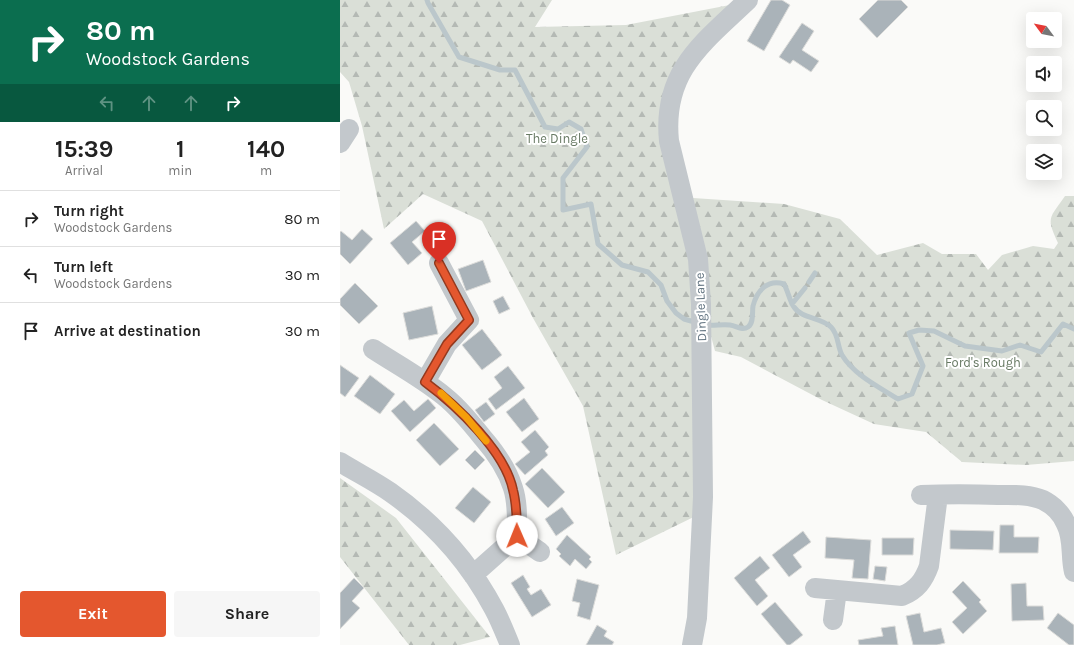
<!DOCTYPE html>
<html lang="en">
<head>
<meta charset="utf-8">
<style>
	:root { --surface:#fff; --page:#f6f6f6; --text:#222; --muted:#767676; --line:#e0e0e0; --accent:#e4572e }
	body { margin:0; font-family:Karla,sans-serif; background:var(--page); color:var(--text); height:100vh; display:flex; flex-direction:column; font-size:15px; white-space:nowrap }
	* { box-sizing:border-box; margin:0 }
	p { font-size:13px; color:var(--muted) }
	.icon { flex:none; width:22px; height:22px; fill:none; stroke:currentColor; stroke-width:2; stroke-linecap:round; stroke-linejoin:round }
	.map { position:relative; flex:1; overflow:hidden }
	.panel { display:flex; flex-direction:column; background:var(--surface); width:340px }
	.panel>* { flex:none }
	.banner { background:#0b6e4f; color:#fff; overflow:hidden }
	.needle { width:26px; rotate:302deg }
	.tools { position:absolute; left:686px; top:12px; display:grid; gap:8px }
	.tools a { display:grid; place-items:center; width:36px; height:36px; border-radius:4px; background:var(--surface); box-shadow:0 4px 16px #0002; font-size:20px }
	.pin { position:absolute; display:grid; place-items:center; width:34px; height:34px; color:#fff; margin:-41px -17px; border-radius:50% 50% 50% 0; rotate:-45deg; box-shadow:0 0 4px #0007 }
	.pin .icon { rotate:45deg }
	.me { position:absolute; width:44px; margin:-22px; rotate:359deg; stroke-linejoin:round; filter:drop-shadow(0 0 3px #0008) }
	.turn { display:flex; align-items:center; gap:14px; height:84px; padding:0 20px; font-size:18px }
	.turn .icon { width:52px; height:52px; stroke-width:2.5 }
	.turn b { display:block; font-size:28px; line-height:34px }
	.lanes { display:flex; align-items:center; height:38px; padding:0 20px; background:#0003; justify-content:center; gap:20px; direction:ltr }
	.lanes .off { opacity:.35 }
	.eta { display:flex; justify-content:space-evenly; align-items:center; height:68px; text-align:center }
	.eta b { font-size:24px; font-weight:700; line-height:28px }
	.button { display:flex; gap:8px; margin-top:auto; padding:8px 20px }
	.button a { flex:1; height:46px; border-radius:4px; background:var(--accent); color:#fff; font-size:16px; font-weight:700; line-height:46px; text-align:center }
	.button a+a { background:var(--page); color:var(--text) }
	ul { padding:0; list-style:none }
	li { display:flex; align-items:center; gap:12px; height:56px; padding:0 20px; border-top:1px solid var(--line) }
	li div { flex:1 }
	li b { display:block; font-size:15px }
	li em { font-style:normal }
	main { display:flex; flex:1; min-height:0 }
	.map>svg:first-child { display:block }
	.forest { fill:url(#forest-firs) }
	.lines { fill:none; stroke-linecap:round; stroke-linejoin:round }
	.stream { stroke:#bbc7cb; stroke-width:5 }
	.building { fill:#aab3b9; stroke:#dcdcda }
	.minor { stroke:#c3c8cc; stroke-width:20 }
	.route-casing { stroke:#94391e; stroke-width:10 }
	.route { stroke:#e4572e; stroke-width:7 }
	.slow { stroke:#f59e0b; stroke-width:7 }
	.labels { text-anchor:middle; stroke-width:4; stroke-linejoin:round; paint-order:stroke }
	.park-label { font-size:13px; fill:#687a64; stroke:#fff }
	.street-label { font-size:13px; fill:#657683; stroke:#fff }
</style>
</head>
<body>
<main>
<section class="panel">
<div class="banner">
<div class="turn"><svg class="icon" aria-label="right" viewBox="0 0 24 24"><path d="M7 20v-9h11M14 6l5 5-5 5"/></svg><div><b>80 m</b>Woodstock Gardens</div></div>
<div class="lanes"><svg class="icon off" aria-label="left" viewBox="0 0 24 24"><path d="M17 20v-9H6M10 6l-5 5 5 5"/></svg><svg class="icon off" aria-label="ahead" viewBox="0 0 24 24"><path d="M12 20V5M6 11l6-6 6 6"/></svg><svg class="icon off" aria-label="ahead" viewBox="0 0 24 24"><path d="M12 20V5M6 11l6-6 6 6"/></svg><svg class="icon" aria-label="right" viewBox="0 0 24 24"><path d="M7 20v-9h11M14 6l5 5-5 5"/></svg></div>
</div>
<div class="eta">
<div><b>15:39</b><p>Arrival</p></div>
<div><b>1</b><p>min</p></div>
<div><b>140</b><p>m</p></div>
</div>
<ul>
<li><svg class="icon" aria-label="right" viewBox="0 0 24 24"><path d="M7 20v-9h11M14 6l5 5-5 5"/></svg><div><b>Turn right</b><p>Woodstock Gardens</p></div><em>80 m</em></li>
<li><svg class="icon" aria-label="left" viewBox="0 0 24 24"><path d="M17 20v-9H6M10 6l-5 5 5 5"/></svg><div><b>Turn left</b><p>Woodstock Gardens</p></div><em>30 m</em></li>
<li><svg class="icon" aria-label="arrive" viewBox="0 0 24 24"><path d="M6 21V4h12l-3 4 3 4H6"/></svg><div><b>Arrive at destination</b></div><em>30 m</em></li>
</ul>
<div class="button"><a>Exit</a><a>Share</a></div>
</section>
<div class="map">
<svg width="734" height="645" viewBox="0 0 734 645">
	<defs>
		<pattern id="forest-firs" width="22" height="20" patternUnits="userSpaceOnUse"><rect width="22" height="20" fill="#dadfd7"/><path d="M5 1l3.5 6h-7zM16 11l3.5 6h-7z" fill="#b4b9b4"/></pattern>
	</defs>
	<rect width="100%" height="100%" fill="#fafaf8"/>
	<!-- forest -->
	<path class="forest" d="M0,0H212L195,27L286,25L395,4L357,51L327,123L355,254L366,511L276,555L243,406L193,318L142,221L83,194L44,229L22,126L9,82L0,72Z
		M725,196H734V461L686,465L622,462L586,432L534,424L482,400L401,357L375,351L368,325L353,198L444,204L500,219L537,255L583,243L602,254H636L648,270L662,255L693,246L714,249L718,243C706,217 709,219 725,196Z
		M0,478L56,518L150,637L120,645H69L0,557Z"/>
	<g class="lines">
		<!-- stream -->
		<path class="stream" d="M87,0L88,3L119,57L160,70H175L205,127L218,129L229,122L241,129L247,147L223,178V210L251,204L258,244L282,265L308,272L321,285L327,301L336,313L344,319L358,323
			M469,282L475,273
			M452,304L465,288
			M365,325C374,326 382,324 390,325C397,326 402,331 408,327C414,323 412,312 413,306C417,290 428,279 444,284C448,291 450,302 454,307C462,319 481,317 491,327C499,335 497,346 502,355C514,375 539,387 558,399L572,394L583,366L569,333L579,330L594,331L625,346L662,351L680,345L701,352L723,324L734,329"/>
	</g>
	<!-- building -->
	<path class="building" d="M431,0H442L450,5L424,51L407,41Z
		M538,0H561L568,7L537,38L519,19Z
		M462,23L474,31L462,50L479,61L471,72L453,60L450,64L439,57Z
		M76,221L85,231L72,242L82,253L68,265L50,243Z
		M22,229L33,239L10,264L0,254V232L1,231L12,240Z
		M143,260L151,282L126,291L118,269Z
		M15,283L38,306L19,324L0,305V299Z
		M163,296L170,309L159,314L153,301Z
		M92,306L98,334L69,340L63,313Z
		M142,329L162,355L142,370L122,345Z
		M0,365L19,378L5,397L0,393Z
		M168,366L185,388L156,410L148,399L162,388L154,377Z
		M30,375L55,394L40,414L14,396Z
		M184,398L199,419L182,432L166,412Z
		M88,399L96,408L70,432L51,411L64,400L74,411Z
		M146,402L155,414L144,422L135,410Z
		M94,423L119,449L100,466L76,440Z
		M195,430L209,447L205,451L208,455L185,475L175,464L190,452L181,442Z
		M135,450L145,460L135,470L125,460Z
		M202,468L225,492L208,508L185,484Z
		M133,487L151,502L134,523L115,508Z
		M222,507L234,523L216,536L205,519Z
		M660,525H674V537H699L698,553H659Z
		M610,530L654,531L653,550L610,549Z
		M463,531L471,542L453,555L462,567L449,577L432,555Z
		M227,535L251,557L249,559L252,562L246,569L235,559L230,566L219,556L221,554L216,549Z
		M486,537L531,540L528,579L512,578L514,560L485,558Z
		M542,538H574L573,555H542Z
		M420,556L430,568L415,580L428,596L417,606L394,578Z
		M535,566L547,567L545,581L533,579Z
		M183,575L190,587L187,589L191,595L201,589L211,605L192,617L171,583Z
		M14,578L24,588L12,601L20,608L0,629V593Z
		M237,579L259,585L250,620L237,616L240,603L232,601Z
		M623,581L641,600L639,602L647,611L623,634L612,622L627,608L612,592Z
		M686,583L687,606H703L704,620L672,621L671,584Z
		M435,602L463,635L450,645H447L421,614Z
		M580,613L584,632L601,628L605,643L597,645H573L566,616Z
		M718,613L734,625V645H729L707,628Z
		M257,625L267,631L264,636L274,642L272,645H246Z
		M555,626L558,645H519L518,640L543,636L541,628Z"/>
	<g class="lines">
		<!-- minor -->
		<path class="minor" d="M0,143L9,129
			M33,349C56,364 82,378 104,396C119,408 131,423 143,438C156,453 167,469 173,488C178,503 177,520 177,536L133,575
			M85,382L107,344L129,320L99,263
			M0,462C16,472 34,481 50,492C93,522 129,562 154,609C160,620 165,633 170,645
			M581,495C606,494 632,494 658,495C673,495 689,494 703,500C713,505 722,514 726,524C734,539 730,556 734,572
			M177,536L200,552
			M475,588L497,590L493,620
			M497,590L562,596C577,590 584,580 589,566L598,495
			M352,645L357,618L363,497L361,304L358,259L329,141C322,71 363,43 408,0"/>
	</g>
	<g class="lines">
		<defs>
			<path id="route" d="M99,263L129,320L107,344L85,382C116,405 165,451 173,490C177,505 177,521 177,536"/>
		</defs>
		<!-- route casing -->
		<use href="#route" class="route-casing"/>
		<!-- route -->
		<use href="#route" class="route"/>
		<!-- slow -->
		<path class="slow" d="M101,393L126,417L146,441"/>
	</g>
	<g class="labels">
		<!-- park labels -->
		<g class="park-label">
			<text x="217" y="143">The Dingle</text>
			<text x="643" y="367">Ford's Rough</text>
		</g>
		<!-- street labels -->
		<g class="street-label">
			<text transform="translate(360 307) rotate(-92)" y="5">Dingle Lane</text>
		</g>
	</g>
</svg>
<div class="tools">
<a><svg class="needle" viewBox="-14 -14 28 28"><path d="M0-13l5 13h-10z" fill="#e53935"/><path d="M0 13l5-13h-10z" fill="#767676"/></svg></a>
<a><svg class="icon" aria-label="sound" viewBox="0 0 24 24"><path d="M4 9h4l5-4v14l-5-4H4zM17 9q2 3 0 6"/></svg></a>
<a><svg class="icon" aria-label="search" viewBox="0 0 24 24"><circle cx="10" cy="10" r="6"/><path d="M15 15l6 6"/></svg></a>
<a><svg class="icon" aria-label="layers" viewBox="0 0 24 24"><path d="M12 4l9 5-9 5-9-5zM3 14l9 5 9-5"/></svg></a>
</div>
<div class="pin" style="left:99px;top:263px;background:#d93025"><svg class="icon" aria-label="arrive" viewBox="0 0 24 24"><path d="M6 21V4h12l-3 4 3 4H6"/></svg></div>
<svg class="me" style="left:177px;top:536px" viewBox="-20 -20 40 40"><circle r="19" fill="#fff"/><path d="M0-13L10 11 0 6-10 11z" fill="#e4572e"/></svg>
</div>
</main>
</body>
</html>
